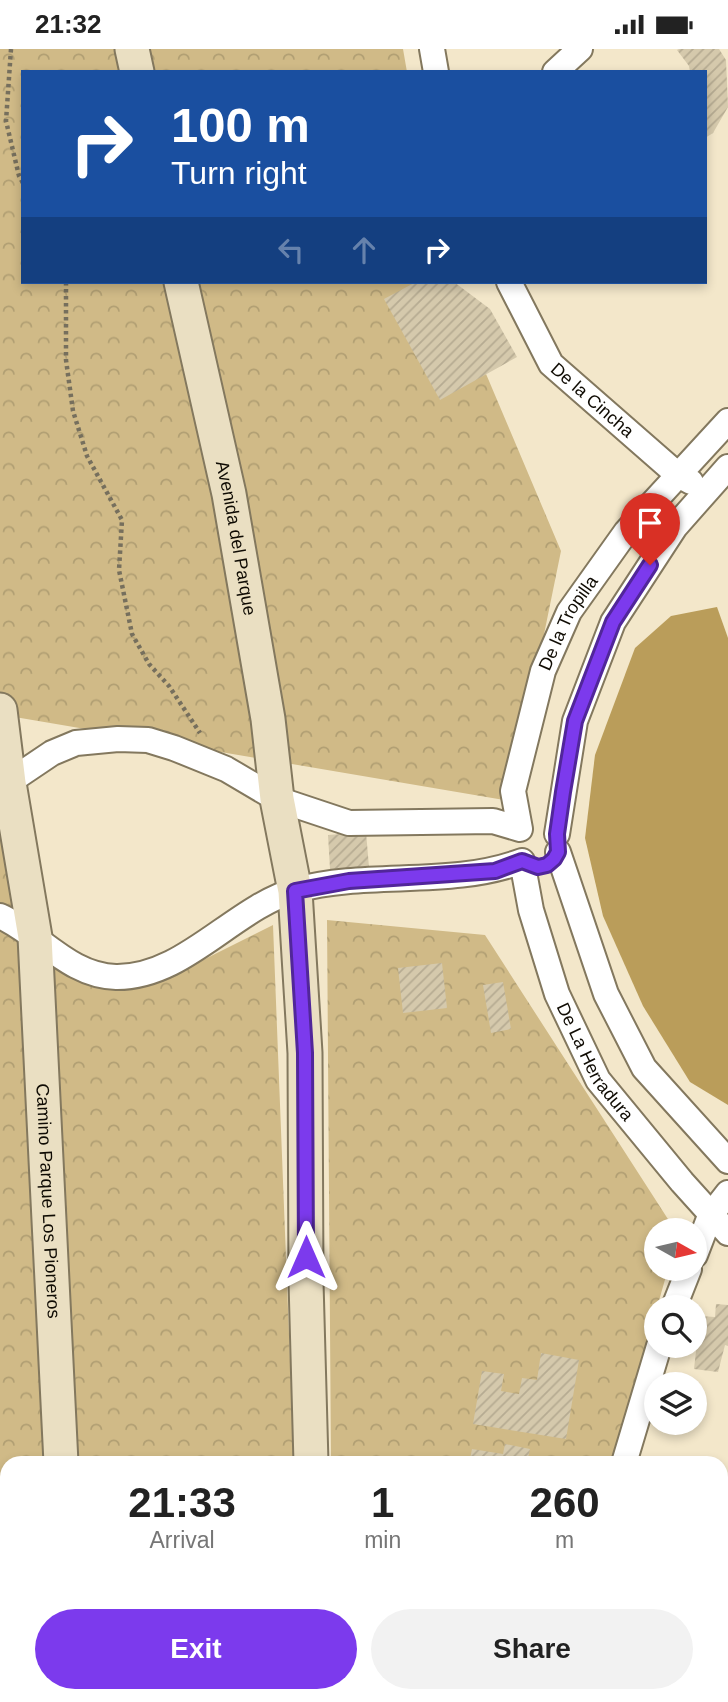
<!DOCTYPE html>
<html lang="en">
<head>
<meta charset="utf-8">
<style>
	:root { --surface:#fff; --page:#f2f2f2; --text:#222; --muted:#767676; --accent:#7c3aed }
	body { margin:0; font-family:Arial,sans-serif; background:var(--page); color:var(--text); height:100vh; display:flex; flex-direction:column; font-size:26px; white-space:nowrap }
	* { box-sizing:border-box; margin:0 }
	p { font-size:23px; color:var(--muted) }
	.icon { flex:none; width:38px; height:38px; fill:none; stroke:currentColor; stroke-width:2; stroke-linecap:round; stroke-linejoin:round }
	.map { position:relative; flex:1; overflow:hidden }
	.side { position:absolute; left:0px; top:1407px; width:728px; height:247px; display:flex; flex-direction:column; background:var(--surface); border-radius:21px 21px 0 0; box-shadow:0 4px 10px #0003 }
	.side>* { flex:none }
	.hud { position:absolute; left:21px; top:21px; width:686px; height:214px; border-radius:0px; box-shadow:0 4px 10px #0003; background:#1a4fa0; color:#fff; overflow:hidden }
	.needle { width:46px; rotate:98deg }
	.controls { position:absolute; left:644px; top:1169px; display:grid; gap:14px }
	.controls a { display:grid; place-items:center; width:63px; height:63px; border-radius:50%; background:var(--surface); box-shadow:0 4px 10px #0003; font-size:35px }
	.pin { position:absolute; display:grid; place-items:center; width:60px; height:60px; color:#fff; margin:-72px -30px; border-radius:50% 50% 50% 0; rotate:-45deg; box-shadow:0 0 7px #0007 }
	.pin .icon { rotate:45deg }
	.me { position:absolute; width:77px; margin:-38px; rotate:0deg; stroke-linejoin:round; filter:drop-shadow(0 0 5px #0008) }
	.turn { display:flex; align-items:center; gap:24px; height:147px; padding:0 35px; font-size:32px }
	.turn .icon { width:91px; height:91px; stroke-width:2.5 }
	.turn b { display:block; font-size:49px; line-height:60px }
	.lanes { display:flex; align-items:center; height:66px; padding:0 35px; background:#0003; justify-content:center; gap:35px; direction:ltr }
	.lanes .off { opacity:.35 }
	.eta { display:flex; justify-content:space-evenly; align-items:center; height:119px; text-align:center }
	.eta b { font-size:42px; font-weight:700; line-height:49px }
	.button { display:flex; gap:14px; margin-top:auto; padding:14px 35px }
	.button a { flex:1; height:80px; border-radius:42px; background:var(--accent); color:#fff; font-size:28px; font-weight:700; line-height:80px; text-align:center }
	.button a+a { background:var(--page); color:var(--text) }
	.status { display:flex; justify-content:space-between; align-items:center; height:49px; padding:0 35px; background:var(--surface); direction:ltr }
	.status svg { height:19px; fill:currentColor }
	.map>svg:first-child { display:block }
	.forest { fill:url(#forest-crowns) }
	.water { fill:#ba9d5a }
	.building { fill:url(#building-hatch) }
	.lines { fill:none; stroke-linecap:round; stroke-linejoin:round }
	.street-casing { stroke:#83785e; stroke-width:28 }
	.secondary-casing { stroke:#83785e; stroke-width:37 }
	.path { stroke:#766f5d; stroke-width:4.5; stroke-dasharray:3.5 3.5; stroke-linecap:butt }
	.street { stroke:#fff; stroke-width:24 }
	.secondary { stroke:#eadfc2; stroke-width:33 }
	.route-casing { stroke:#51269a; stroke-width:18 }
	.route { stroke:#7c3aed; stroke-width:12 }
	.labels { text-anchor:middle; stroke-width:5; stroke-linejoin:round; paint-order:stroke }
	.street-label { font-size:18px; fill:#0f0b03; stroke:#fff4dd }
</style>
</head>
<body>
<div class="status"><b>21:32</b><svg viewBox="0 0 49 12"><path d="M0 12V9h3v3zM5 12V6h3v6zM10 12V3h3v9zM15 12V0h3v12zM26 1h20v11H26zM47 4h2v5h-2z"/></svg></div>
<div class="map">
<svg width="728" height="1653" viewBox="0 0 728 1653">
	<defs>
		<pattern id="forest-crowns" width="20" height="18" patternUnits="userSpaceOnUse" patternTransform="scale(1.75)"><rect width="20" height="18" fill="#d0ba87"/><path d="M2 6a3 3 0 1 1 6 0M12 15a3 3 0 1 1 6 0" fill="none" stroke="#b19f73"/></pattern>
		<pattern id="building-hatch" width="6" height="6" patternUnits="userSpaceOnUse" patternTransform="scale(1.75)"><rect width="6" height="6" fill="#d5c9ac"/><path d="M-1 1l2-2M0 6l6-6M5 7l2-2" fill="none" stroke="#b6ab92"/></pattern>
	</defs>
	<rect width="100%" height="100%" fill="#f3e7ca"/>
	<!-- forest -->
	<path class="forest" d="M0,0H403L407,23H23V233H450L453,247L561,502L510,752L3,666L26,916L199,913L273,876L294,1414H7V1647H303V1653H0Z
		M327,871L485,886L675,1181H656V1220H668L613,1414H331Z
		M332,1647H570L571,1653H332Z"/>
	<!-- water -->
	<path class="water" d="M717,558L728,589V1056L690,1033L643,957L603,867L585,789L595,706L635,599L671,567Z"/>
	<!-- building -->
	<path class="building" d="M679,0H719L726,11L728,58L713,84L705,89V23H690L689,17L677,1Z
		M416,233H454L490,260L517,308L440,351L384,250Z
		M366,783L369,818L330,820L328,786Z
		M442,914L447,959L403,964L398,919Z
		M503,933L511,980L491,984L483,936Z
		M716,1255L728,1256V1297L725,1296L718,1323L694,1320L700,1267L715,1268Z
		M541,1304L579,1311L566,1390L473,1375L482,1322L504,1325L501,1342L519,1345L522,1329L537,1331Z
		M505,1395L530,1400L527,1414H456L458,1407L470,1410L472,1400L503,1405Z"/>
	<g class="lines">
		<defs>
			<g id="street">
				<path d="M432,0L436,23"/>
				<path d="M555,23L580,0"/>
				<path id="s1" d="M509,233L551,315L678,426L691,433"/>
				<path id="s2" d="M0,739L52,704L76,694L118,690L148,691L174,699L226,720L277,750L349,774L493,772L520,780L513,742L543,622L569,563L626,483L728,372"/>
				<path d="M557,785L575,672L613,573L675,478L728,418"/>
				<path d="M558,803L606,945L644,1019L728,1112"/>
				<path id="s3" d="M0,867C40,885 69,927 116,928C184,929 233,859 296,841C369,821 450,839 522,812L531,861L557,945L598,1031L682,1133L728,1184"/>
				<path d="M695,1206L710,1167L728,1144"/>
				<path d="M674,1258L689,1220"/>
				<path d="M624,1414L659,1297"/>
				<path d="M721,1621L728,1627"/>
				<path d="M590,1647L591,1653"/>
			</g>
			<g id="secondary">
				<path d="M132,0L137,23"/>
				<path id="s4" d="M181,233L229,445L268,670L277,750L295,842L305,1004L306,1233L311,1414"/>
				<path id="s5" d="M0,661L9,734L35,888L61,1414"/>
				<path d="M101,1647L102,1653"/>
				<path d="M317,1647V1653"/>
			</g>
		</defs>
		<!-- street casing -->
		<use href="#street" class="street-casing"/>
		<!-- secondary casing -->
		<use href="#secondary" class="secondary-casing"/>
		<!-- path -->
		<path class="path" d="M11,0L6,72L19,127L23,134
			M66,233V311L73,362L87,407L122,471L119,521L132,585L149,615L169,637L200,684"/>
		<!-- street -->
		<use href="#street" class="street"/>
		<!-- secondary -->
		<use href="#secondary" class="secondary"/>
	</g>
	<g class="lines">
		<defs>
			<path id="route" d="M306,1208L305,1004L295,842L349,832L495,822L522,812L538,818L547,816L554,810L558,803L557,785L563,743L575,672L613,573L650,516"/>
		</defs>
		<!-- route casing -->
		<use href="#route" class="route-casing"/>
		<!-- route -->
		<use href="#route" class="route"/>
	</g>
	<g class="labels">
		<!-- street labels -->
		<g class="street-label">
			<text dy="6" stroke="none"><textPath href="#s1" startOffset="147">De la Cincha</textPath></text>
			<text dy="6" stroke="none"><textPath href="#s4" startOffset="262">Avenida del Parque</textPath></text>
			<text dy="6" stroke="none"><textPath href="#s2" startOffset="768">De la Tropilla</textPath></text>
			<text dy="6" stroke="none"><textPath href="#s3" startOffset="780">De La Herradura</textPath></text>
			<text dy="6" stroke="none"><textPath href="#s5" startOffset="494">Camino Parque Los Pioneros</textPath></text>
		</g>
	</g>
</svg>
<div class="controls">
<a><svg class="needle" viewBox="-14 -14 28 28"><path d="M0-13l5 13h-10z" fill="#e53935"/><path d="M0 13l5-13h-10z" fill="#767676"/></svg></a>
<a><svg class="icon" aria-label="search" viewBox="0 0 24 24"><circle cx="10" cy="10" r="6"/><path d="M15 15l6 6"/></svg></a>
<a><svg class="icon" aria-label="layers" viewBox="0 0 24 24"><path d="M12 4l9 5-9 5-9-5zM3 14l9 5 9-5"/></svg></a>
</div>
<div class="pin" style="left:650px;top:516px;background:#d93025"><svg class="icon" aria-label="arrive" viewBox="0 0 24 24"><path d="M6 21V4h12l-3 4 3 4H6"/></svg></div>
<svg class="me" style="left:306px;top:1208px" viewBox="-20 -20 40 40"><path d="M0-17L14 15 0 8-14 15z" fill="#7c3aed" stroke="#fff" stroke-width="4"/></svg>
<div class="hud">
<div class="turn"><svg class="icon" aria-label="right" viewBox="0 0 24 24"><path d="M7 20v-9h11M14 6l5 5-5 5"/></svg><div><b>100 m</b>Turn right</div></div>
<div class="lanes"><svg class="icon off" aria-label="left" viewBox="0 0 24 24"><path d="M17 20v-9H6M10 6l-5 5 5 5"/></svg><svg class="icon off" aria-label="ahead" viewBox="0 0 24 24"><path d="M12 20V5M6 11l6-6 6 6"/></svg><svg class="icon" aria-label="right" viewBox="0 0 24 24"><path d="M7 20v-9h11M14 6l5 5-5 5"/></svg></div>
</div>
<section class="side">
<div class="eta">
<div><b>21:33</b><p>Arrival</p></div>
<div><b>1</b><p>min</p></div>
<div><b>260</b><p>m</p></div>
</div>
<div class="button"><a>Exit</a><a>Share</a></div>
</section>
</div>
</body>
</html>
